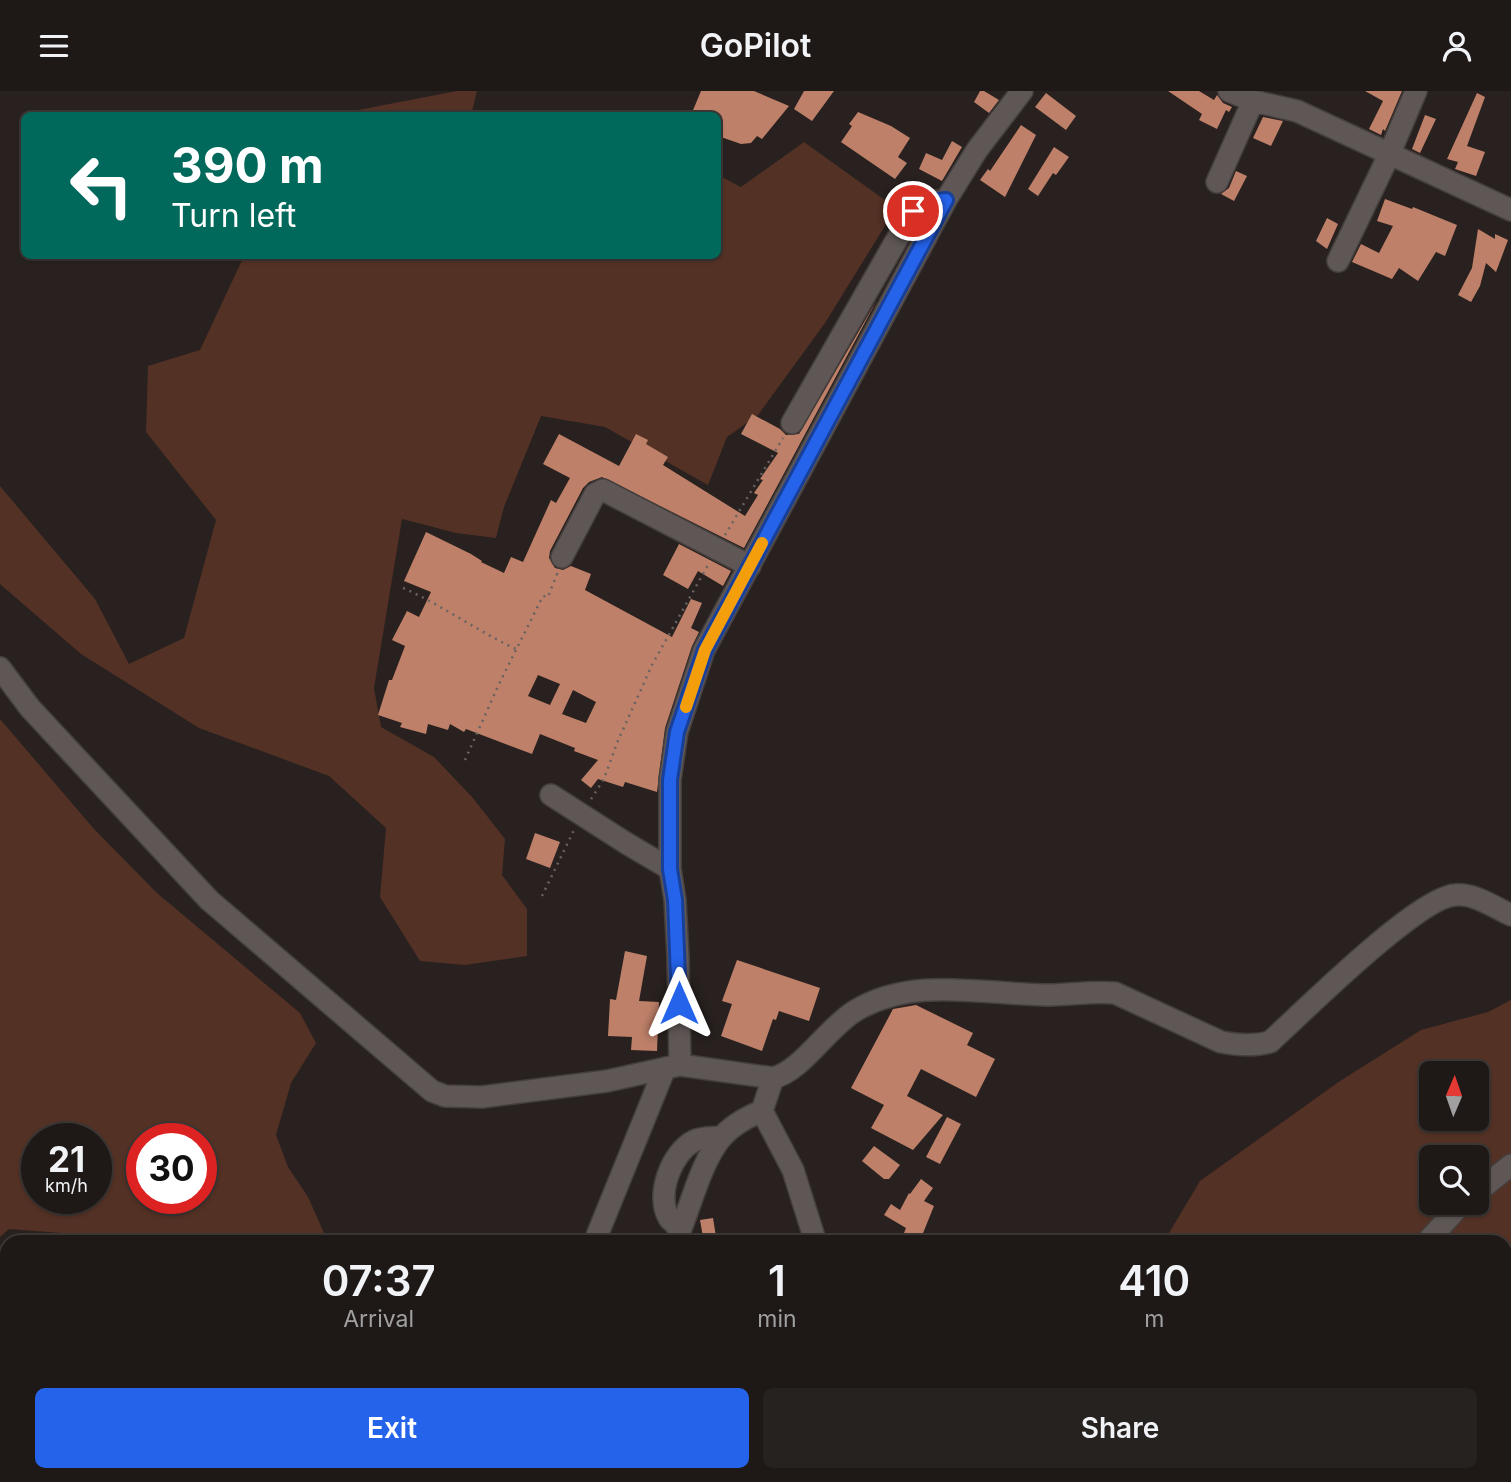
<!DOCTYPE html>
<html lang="en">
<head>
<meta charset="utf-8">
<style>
	:root { --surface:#1e1917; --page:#262220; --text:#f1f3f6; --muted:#a1a0a1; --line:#3c3836; --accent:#2563eb }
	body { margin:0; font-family:Inter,sans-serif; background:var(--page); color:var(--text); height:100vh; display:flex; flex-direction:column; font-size:26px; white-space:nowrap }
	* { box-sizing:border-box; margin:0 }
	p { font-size:23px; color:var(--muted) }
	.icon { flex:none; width:38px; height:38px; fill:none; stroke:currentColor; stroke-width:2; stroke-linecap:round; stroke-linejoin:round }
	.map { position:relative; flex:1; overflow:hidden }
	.sheet { position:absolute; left:0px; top:1144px; width:1512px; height:247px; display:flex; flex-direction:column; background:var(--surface); border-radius:21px 21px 0 0; box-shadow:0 2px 5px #0004,0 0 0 2px var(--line) }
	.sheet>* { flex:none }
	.banner { position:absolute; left:21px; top:21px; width:700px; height:147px; border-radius:10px; box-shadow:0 2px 5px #0004,0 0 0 2px var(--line); background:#00695c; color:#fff; overflow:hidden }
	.needle { width:46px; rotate:2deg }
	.buttons { position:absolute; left:1419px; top:970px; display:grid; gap:14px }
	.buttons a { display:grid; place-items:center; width:70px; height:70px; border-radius:10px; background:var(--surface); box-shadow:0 2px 5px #0004,0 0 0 2px var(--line); font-size:35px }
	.speed { position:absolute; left:21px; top:1032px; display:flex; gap:14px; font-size:35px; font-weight:700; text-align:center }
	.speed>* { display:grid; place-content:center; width:91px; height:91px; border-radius:50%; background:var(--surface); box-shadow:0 2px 5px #0004,0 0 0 2px var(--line); line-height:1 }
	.speed small { font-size:18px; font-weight:400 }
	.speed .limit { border:10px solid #d22; background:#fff; color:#111 }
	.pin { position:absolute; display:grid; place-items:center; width:60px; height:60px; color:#fff; margin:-30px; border:4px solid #fff; border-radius:50%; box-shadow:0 2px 7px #0007 }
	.me { position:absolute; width:77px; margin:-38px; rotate:0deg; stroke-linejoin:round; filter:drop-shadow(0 0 5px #0008) }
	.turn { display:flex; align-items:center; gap:24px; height:147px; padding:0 35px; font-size:32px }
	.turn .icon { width:91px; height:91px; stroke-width:2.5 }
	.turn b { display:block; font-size:49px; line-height:60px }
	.eta { display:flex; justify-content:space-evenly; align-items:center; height:119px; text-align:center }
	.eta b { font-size:42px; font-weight:600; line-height:49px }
	.action { display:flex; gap:14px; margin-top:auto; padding:14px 35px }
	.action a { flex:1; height:80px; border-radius:10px; background:var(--accent); color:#fff; font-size:28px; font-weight:600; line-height:80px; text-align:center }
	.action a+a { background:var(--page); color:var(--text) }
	header { display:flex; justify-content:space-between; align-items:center; height:91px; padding:0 35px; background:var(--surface); font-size:32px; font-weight:600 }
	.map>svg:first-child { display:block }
	.green { fill:#533125; fill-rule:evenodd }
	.building { fill:#be8069; fill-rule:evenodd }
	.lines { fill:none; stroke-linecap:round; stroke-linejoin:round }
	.minor-casing { stroke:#443e3c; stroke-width:24 }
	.path { stroke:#696261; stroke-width:2.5; stroke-dasharray:2 5; stroke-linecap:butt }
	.minor { stroke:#5f5755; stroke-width:21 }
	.route-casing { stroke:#184099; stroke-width:18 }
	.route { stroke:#2563eb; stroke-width:12 }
	.slow { stroke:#f59e0b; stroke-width:12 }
</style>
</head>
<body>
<header><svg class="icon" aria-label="menu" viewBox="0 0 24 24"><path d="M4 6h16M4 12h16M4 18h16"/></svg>GoPilot<svg class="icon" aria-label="person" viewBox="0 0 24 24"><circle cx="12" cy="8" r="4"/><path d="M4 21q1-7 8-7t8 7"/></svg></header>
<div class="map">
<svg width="1511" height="1391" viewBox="0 0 1511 1391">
	<rect width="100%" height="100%" fill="#28211f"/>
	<!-- green -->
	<path class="green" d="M457,0H477L471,24H332Z
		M804,51L896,117L825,232L758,324L727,346L708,394L605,336L541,325L504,416L496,447L456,442L402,428L374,597L381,636L434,666L473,707L505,748L502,784L527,818V865L465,874L420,870L380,806L386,737L329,685L199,637L81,563L0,493V395L95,508L129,573L184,547L216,429L146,341L148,275L200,259L244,165L718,164V84L741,96Z
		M0,628L94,738L157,802L300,922L316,952L291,992L276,1044L288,1076L308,1106L328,1151L106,1152L100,1145L9,1138L0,1146ZM96,1048V1108H37V1048ZM201,1048V1108H142V1048Z
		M1511,909V1391H1481L1466,1384H1505V1152H1163L1200,1090L1340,990L1421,939L1488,921ZM1432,982H1477V1027H1432ZM1432,1066H1477V1111H1432Z
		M179,1384H570L584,1391H175Z"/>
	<!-- building -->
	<path class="building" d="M701,0H754L789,15L762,48L757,45L751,52L741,53L718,45V24H691Z
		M804,0H834L812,30L794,18Z
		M980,0H984L999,9L989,22L974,11Z
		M1168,0H1199L1214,9L1217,4L1223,12L1232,16L1229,21L1226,19L1217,38L1199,29L1202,23Z
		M1365,0H1402L1385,40L1383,38L1381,44L1369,38L1383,10Z
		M1046,2L1076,25L1066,39L1035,16Z
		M1477,2L1485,6L1467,55L1485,61L1476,85L1455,78L1458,71L1447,68Z
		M858,21L891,35L910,47L898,66L907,72L895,88L841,51L852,35L849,33Z
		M1425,24L1436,28L1420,62L1412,58Z
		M1263,26L1283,30L1271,55L1253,47Z
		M1021,34L1036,44L1005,106L980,89L988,78L990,80Z
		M952,50L962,56L942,90L919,78L926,62L942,69Z
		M1054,56L1069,66L1056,84L1053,82L1038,105L1028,98Z
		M1236,80L1247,85L1234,110L1221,103L1229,97Z
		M1385,108L1412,118L1413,116L1457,134L1445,165L1436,161L1418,190L1399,177L1392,188L1352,171L1361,153L1379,162L1393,135L1377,130Z
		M1327,127L1338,133L1327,158L1316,150Z
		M1478,138L1495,148V143L1508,149L1496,181L1486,172L1480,195L1471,211L1458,204L1472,177Z
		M877,209L744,457L602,386L589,391L583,397L550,460L549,467L555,477L563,479L571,475L591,483L585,499L672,546L691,508L702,512L691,537L699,541L692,555L665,637L657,701L625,691L623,696L598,688L591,697L581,689L598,669L574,660L575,657L540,643L532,663L466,638L464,641L450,633L448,639L428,633L426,643L400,636L402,632L378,624L389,589H392L405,555L392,549L407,520L419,526L431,501L404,490L426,441L471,463L482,470L481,471L504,482L511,466L523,471L551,409L556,412L570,387L543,373L559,343L619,375L636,343L648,349L646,353L668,366L663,374L745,425L758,404L754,402L763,389L760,388L778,362L741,343L752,323L780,338L786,344L799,343ZM538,584L560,593L550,614L528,605ZM573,599L596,611L586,632L562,623Z
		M679,453L731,480L723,495L698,480L688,498L663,484Z
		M535,742L560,751L550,777L526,768Z
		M625,860L647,865L639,910L659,911L657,960L631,959L632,946L608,945L610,908L616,909Z
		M737,869L820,897L809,930L779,920L776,929L773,928L762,960L721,945L732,913L722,910Z
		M916,914L973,942L967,954L995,968L976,1006L921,978L907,1005L943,1024L913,1059L871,1037L884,1014L851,997L893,918Z
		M947,1026L961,1033L940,1073L926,1066Z
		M874,1055L900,1074L889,1088H884L862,1070Z
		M921,1088L933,1097L924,1110L934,1115L919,1152H900L906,1137L884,1124L891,1113L900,1119L909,1102L910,1103Z
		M713,1127L717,1152H704L700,1129Z"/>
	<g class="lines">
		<defs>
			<path id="minor" d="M1229,0L1253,10L1297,20L1511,119
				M1217,91L1253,10
				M1338,170L1389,64L1416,0
				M792,332L913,120L928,111L946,109
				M562,466L595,403L603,399L750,475
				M0,577L30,617L209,809L432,1000L445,1005L482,1006L607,990L680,974L773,987C802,980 827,937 855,920C912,885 982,903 1045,904C1069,904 1091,900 1115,902L1221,951C1237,954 1255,955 1270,951C1303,921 1418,806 1455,804C1474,802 1494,816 1511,824
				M551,704L626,752L670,778
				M680,974L678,865L675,809L670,778V689L677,641L704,559L946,109L977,59L1022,0
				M762,1020L793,1079L815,1149L818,1152
				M1477,1101L1511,1074
				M681,1138C678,1135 672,1131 669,1127C655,1104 672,1061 694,1050C701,1046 713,1047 721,1046
				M594,1152L665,977
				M675,1152C690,1120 699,1074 721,1047C732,1034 747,1026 762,1020L773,987
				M1426,1152L1463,1111
				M712,1384L724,1391
				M337,1391L366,1384
				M813,1391V1384
				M1049,1391L1052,1384
				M1141,1391L1154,1384
				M1235,1391L1242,1384"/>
		</defs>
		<!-- minor casing -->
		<use href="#minor" class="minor-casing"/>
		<!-- path -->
		<path class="path" d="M725,444L783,347
			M403,497C442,514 477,540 516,558
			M465,669L499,593L543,505L548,506L557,483H555
			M591,708L604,688L617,652L652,574L708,474
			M542,805L574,739"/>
		<!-- minor -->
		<use href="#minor" class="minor"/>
	</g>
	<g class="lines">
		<defs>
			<path id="route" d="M679,912L675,809L670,778V689L677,641L705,559L946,109L928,111L913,120"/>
		</defs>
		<!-- route casing -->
		<use href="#route" class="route-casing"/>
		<!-- route -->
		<use href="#route" class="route"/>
		<!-- slow -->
		<path class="slow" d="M686,616L705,559L762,452"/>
	</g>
</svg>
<div class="buttons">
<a><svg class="needle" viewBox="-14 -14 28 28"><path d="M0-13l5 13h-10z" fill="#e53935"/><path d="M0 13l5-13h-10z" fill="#a1a0a1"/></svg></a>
<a><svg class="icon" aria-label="search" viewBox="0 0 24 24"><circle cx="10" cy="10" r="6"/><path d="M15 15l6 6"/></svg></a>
</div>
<div class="speed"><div>21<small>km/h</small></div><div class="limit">30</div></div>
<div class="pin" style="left:913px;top:120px;background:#d93025"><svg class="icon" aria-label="arrive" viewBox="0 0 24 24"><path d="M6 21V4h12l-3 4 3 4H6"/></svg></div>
<svg class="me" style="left:679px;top:912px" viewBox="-20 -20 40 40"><path d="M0-17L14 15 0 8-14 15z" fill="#2563eb" stroke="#fff" stroke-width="4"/></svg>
<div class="banner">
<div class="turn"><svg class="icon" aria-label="left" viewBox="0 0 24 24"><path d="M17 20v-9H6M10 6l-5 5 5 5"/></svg><div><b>390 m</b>Turn left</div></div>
</div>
<section class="sheet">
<div class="eta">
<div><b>07:37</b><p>Arrival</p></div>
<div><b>1</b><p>min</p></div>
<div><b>410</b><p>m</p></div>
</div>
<div class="action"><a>Exit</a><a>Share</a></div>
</section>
</div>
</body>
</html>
